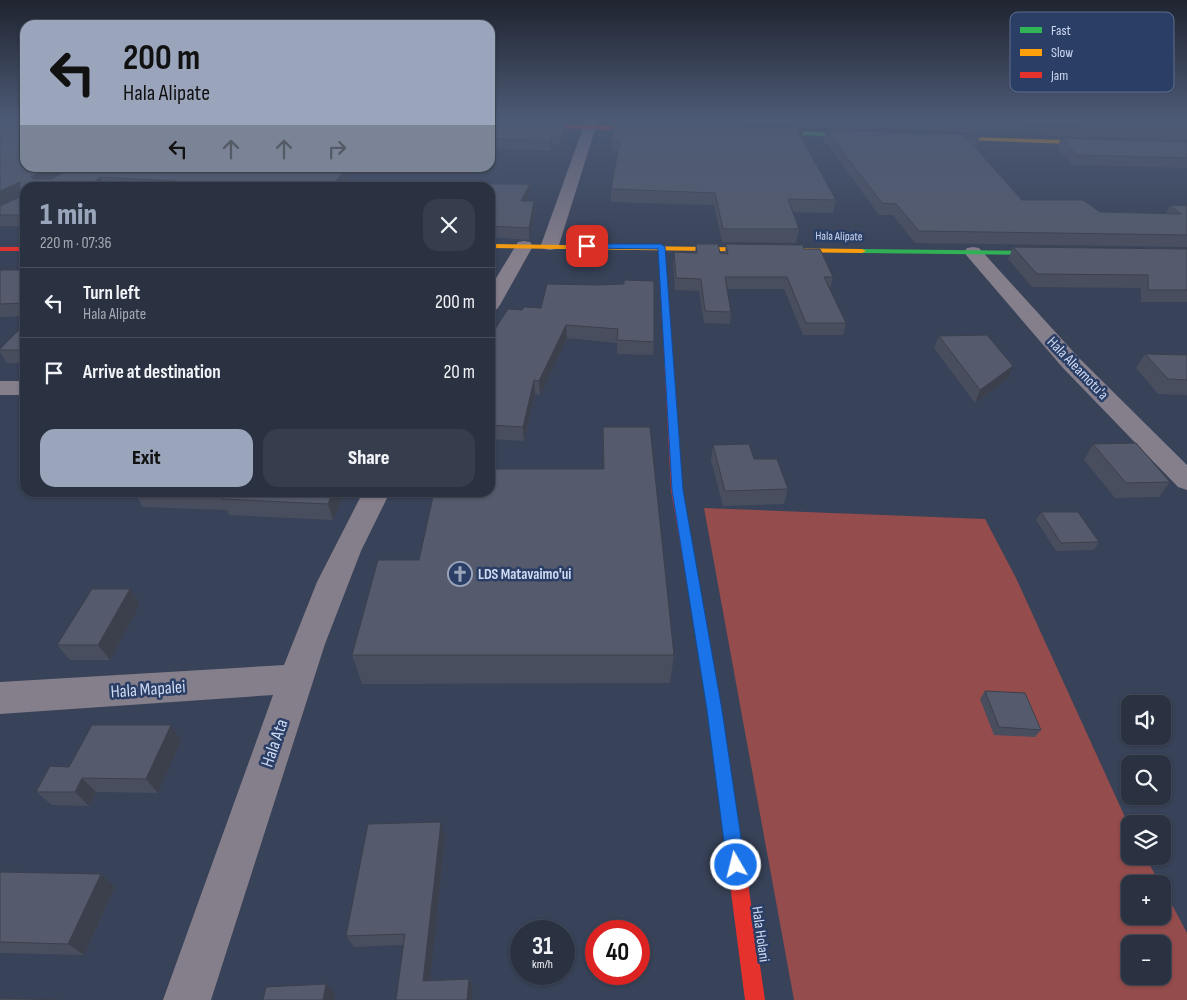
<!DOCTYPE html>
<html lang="en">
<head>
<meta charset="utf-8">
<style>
	:root { --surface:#2a3242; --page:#363e4d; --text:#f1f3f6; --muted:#a5aab2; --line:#464d5b; --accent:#9aa5bc }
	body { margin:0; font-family:"Sofia Sans Condensed",sans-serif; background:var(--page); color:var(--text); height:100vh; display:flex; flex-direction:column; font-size:19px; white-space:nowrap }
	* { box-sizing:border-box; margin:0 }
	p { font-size:16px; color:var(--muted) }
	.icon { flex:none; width:28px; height:28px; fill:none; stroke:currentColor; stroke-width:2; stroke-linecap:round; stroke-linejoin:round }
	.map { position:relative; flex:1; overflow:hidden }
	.drawer { position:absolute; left:20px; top:182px; width:475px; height:315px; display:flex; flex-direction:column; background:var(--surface); border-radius:15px; box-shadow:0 1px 4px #0004,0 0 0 1px var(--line) }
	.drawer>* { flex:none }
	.guide { position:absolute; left:20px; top:20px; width:475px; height:152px; border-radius:15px; box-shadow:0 1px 4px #0004,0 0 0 1px var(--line); background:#9aa5bc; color:#111; overflow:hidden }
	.buttons { position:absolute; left:1121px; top:695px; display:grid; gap:10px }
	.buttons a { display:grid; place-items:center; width:50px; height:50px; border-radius:10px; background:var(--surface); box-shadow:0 1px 4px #0004,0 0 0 1px var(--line); font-size:25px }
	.speed { position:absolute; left:510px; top:920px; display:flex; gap:10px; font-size:25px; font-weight:700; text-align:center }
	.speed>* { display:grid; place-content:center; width:65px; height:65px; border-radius:50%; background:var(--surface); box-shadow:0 1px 4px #0004,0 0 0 1px var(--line); line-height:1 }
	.speed small { font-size:12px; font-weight:400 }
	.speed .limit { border:8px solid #d22; background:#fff; color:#111 }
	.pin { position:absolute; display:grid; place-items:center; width:42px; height:42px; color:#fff; margin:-21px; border-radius:10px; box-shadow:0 2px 8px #0006 }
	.me { position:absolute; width:55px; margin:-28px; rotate:352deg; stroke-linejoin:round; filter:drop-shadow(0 0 4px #0008) }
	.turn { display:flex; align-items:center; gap:18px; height:105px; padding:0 20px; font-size:22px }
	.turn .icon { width:65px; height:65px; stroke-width:2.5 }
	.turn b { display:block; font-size:35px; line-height:42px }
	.lanes { display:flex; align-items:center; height:48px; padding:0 20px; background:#0003; justify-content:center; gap:25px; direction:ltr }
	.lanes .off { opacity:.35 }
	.round { display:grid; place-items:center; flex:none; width:52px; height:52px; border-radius:15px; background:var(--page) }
	.summary { display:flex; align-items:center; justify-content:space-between; height:85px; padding:0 20px }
	h1 { font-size:30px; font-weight:800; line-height:38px; color:var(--accent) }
	.cta { display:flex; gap:10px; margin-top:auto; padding:10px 20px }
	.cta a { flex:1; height:58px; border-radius:15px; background:var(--accent); color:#111; font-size:20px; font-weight:800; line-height:58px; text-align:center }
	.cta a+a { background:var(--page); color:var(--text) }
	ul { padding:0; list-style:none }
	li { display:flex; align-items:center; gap:15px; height:70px; padding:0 20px; border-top:1px solid var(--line) }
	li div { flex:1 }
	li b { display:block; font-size:19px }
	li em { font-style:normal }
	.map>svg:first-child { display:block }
	.green { fill:#944c4c; fill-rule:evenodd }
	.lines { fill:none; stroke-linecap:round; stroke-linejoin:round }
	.street { fill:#857e8b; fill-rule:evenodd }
	.fast { fill:#30b455; fill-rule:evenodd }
	.slow { fill:#ff9f0a; fill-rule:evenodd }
	.jam { fill:#e5322d; fill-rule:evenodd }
	.wall { fill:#494e5e }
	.shaded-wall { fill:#3c404c }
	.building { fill:#555b6d; stroke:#3c404c }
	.route { fill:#1a73e8; stroke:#114b97 }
	.labels { text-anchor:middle; stroke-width:5; stroke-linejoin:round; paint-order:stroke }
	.far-street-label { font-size:12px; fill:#cedaf2; stroke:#2b3e65 }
	.street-label { font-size:15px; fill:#cedaf2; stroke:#2b3e65 }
	.poi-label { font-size:15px; font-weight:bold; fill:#cedaf2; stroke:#2b3e65; text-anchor:start }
	.near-street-label { font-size:18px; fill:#cedaf2; stroke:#2b3e65 }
	.key { fill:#2b3e65; stroke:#5c6d8f; stroke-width:1 }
	.key-label { font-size:14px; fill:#cedaf2 }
</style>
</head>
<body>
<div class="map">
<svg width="1187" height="1000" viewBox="0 0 1187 1000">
	<rect width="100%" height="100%" fill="#384258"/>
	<!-- green -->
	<path class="green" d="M704,508L985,519L1016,578L1130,828V856H1145L1160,884H1130V916H1162L1163,888L1187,933V1000H794ZM1130,944H1162V976H1130Z"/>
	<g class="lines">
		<!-- street -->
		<path class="street" d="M587,117H599L559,245L556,249L550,250L544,249L541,245Z
			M524,241L530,242L533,246L500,305L497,309L490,311V288L518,242Z
			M973,247L979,248L1079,358L1187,465V490L1178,487L1063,368L967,256L964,252L967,248Z
			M0,381H25V395H0Z
			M363,492H390L361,551L325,644L211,1000H163L273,695L0,714V682L284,665L317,582Z"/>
		<!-- fast -->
		<path class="fast" d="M764,130L863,134L866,136L863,138L762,133Z
			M859,249L1048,251L1052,253L1048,255L862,253L858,251Z
			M694,585L698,587L700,590L721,710L746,869L743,875L737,878L731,875L728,869L707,710L688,590L690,587Z"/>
		<!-- slow -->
		<path class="slow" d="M941,136L1096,141L1099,143L1096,145L939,139Z
			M490,244L862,249L866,251L862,253L490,248Z"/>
		<!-- jam -->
		<path class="jam" d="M490,122L651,127L654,129L651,131L490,126Z
			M658,245L665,247L683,490L700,590L698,593L694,595L690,593L688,590L671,490Z
			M0,247H25V251H0Z
			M737,860L743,863L746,869L765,1000H745L728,869L731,863Z"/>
	</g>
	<!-- wall -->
	<path class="wall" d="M490,117H586L584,120L571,121L490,118Z
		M599,117H1187V140L1046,136L1044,134L617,122V121L600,120Z
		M490,121L566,123V132L560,146L553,145L551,151L490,148Z
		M826,130L980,137L976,147H975L1022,200L1100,212L1166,213L1170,205L1187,206V247L915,243L893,215H879L824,140Z
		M801,138L836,200L833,213L792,212L799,229L796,243L722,242L714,205L611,202V189L618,151H612V140Z
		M1061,138L1187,142V168L1073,165L1057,148Z
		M25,168H67L49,179H52L71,168L344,184H395L396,188H25V226H0V206L20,197Z
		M530,184V194L527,201H534L535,212L529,240L490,237V188Z
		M696,244L720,253H725L726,244L804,249L833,277L830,289L846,323L843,335H803L784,289H727L731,312L730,324L704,323L699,291L675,290L673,264L674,252L695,253Z
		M1013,247L1187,249V302H1141V288L1032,287L1008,259Z
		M25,267V316L0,317V270H22Z
		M595,285L654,342L653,355L617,354V343L567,338L540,395L535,394L524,441L490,439V337L522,310L541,308Z
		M25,324V363H7L0,352V349Z
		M939,336L1008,378L975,403L934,348Z
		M1145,354L1187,355V395L1158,394L1136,368Z
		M603,427L674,655L670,683L362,684L352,655L419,560L603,469Z
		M1093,444L1170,482L1159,497L1115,498L1084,460Z
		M713,445L754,459L788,489L784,504L723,506L711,460Z
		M134,492H345L333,520L229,515L227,510L143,507Z
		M1041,512L1099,542L1094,550L1056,551L1036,520Z
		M130,589L140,604L110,660H70L57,645Z
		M985,691L1041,730L1035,737L994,735L980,699Z
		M171,725L181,740L158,793L96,792L89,806L52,805L36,792L69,767Z
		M445,835L430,980L469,979L473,989L396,1000L403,945L354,947L346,936Z
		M0,872L101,874L115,887L84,955L0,953Z"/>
	<!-- shaded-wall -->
	<path class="shaded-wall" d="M566,123V132L560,146V136Z
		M803,129L801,140L798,132Z
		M553,136V145L551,151L550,141Z
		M47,168H67L36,188L31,177Z
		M346,168H356L342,188L334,184Z
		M100,177L105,188H87Z
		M20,182L25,192L0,205V191Z
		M530,184V194L522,212L521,201Z
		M534,201L535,212L529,240V228Z
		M566,325L567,338L540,395L539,381Z
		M1013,366L1008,378L975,403L980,390Z
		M534,380L535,394L524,441L523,427Z
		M333,492H345L333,520L328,504Z
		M130,589L140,604L110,660L98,645Z
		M171,725L181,740L158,793L146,779Z
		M82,778L96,792L89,806L75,792Z
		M441,822L445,835L429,991L423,981Z
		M101,874L115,887L84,955L68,944Z
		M469,979L473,989L472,1000H467Z
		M326,984L335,994L334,1000H323Z"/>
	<!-- building -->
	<path class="building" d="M0,117H25V168H47L31,177L33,179H52L71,168H346L334,184H395L393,188H168L175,181L100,177L87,188H25V215H0V206L20,197V182L0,191Z
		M764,117H1187V130L1049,126L1048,125Z
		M490,121L566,123L560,136H553L550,141L490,138Z
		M615,123L803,129L798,132L836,200L788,199L799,229H723L715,193L611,189L620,140H612Z
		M826,130L978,135L980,137L965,136L1022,200H1083L1100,212L1181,214L1170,205L1187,206V235L919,231L896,204L882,203Z
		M1061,138L1187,142V158L1077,155Z
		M464,184H530L521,201H534L529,228L490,226V188H464Z
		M696,244H718L720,253L728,254L726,244L803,245L804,249H820L833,277H824L846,323H806L787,277H725L731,312L705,311L701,279L676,278L674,252L697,253Z
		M1013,247L1187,249V290H1148V275L1037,274Z
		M25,267V303L0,304V270H22Z
		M624,280L654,281V342L617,340L618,329L566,325L539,381L534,380L523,427L490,425V337L508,309L522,310L524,307L541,308L547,284L595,285L624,284Z
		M25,324V350H0V349Z
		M987,335L1013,366L980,390L939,336Z
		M1145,354L1187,355V380L1168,379Z
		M603,427H650L674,655H352L378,560H419L434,492H490V469H604Z
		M1136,443L1170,482L1126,483L1093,444Z
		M749,444L754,459H777L788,489L725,491L713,445Z
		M153,492H333L328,504L222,499L226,495Z
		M1041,512H1078L1099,542L1061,543Z
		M92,589H130L98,645H57Z
		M985,691L1025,693L1041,730L999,727Z
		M92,725H171L146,779L82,778L75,792H36L50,766L69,767Z
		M441,822L423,981L469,979L467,1000H396L405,934L346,936L368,824Z
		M0,872L101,874L68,944L0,942Z
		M326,984L323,1000H263L266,987Z
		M0,998L58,1000H0Z"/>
	<!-- sky -->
	<linearGradient id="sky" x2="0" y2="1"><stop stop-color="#1f2430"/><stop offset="0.46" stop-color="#4d5a75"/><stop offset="1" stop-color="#4d5a75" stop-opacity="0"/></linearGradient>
	<rect width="1187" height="257" fill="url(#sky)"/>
	<!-- route -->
	<path class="route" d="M584,244H661L665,247L683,490L722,710L745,865L742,871L736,873L730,871L727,865L707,710L672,490L658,249L587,248L584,247Z"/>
	<!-- icons -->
	<defs>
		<symbol id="church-ring" viewBox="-11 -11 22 22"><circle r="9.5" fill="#2b3e65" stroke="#9aa5bc" stroke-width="1.5"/><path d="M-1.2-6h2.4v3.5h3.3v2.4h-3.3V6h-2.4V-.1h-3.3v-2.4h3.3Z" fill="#9aa5bc"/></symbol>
	</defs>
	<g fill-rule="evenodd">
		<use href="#church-ring" x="446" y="560" width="28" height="28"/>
	</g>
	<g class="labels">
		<!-- far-street labels -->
		<g class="far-street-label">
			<text transform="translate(839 236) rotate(1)" y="4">Hala Alipate</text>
		</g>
		<!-- street labels -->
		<g class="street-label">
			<text transform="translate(1078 368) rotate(46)" y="5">Hala Aleamotu'a</text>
			<text transform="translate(761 934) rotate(82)" y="5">Hala Holani</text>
		</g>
		<!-- poi labels -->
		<g class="poi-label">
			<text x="478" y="579">LDS Matavaimo'ui</text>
		</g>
		<!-- near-street labels -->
		<g class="near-street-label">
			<text transform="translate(148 689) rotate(-4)" y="6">Hala Mapalei</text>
			<text transform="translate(274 743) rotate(-71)" y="6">Hala Ata</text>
		</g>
	</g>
	<!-- legend -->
	<rect x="1010" y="12" width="164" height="80" rx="8" class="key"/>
	<rect x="1020" y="27" width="22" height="6" fill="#30b455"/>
	<rect x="1020" y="49" width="22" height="7" fill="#ff9f0a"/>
	<rect x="1020" y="72" width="22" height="6" fill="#e5322d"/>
	<g class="key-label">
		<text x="1051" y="35">Fast</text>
		<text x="1051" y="57">Slow</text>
		<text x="1051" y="80">Jam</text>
	</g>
</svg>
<div class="buttons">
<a><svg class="icon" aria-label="sound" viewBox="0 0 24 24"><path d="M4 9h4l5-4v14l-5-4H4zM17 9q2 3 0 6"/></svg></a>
<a><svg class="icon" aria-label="search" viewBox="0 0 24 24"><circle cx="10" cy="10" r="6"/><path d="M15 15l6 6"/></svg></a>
<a><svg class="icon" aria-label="layers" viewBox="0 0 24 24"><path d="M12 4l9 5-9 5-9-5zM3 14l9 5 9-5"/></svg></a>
<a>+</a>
<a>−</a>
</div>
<div class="speed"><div>31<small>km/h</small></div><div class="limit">40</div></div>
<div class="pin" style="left:587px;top:246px;background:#d93025"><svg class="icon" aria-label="arrive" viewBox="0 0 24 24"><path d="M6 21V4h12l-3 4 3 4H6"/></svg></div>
<svg class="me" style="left:736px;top:865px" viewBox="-20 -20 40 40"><circle r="17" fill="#1a73e8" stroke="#fff" stroke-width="3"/><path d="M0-11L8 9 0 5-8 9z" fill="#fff"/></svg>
<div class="guide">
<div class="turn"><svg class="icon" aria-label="left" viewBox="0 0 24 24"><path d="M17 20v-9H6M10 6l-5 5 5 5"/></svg><div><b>200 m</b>Hala Alipate</div></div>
<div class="lanes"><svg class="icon" aria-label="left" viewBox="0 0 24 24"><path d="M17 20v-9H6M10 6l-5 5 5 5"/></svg><svg class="icon off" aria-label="ahead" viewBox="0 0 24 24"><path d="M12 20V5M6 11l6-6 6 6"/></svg><svg class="icon off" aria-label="ahead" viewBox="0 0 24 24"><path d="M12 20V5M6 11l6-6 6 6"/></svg><svg class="icon off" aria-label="right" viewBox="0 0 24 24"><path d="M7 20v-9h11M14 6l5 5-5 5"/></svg></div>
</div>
<section class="drawer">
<div class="summary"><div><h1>1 min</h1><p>220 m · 07:36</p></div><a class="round"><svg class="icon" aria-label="close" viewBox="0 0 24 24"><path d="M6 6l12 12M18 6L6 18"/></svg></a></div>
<ul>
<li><svg class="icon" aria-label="left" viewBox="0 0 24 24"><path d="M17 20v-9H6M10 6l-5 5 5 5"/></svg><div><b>Turn left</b><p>Hala Alipate</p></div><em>200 m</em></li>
<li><svg class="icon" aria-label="arrive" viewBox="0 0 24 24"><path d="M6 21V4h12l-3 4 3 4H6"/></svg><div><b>Arrive at destination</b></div><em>20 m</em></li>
</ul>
<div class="cta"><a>Exit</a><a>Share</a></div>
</section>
</div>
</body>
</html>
